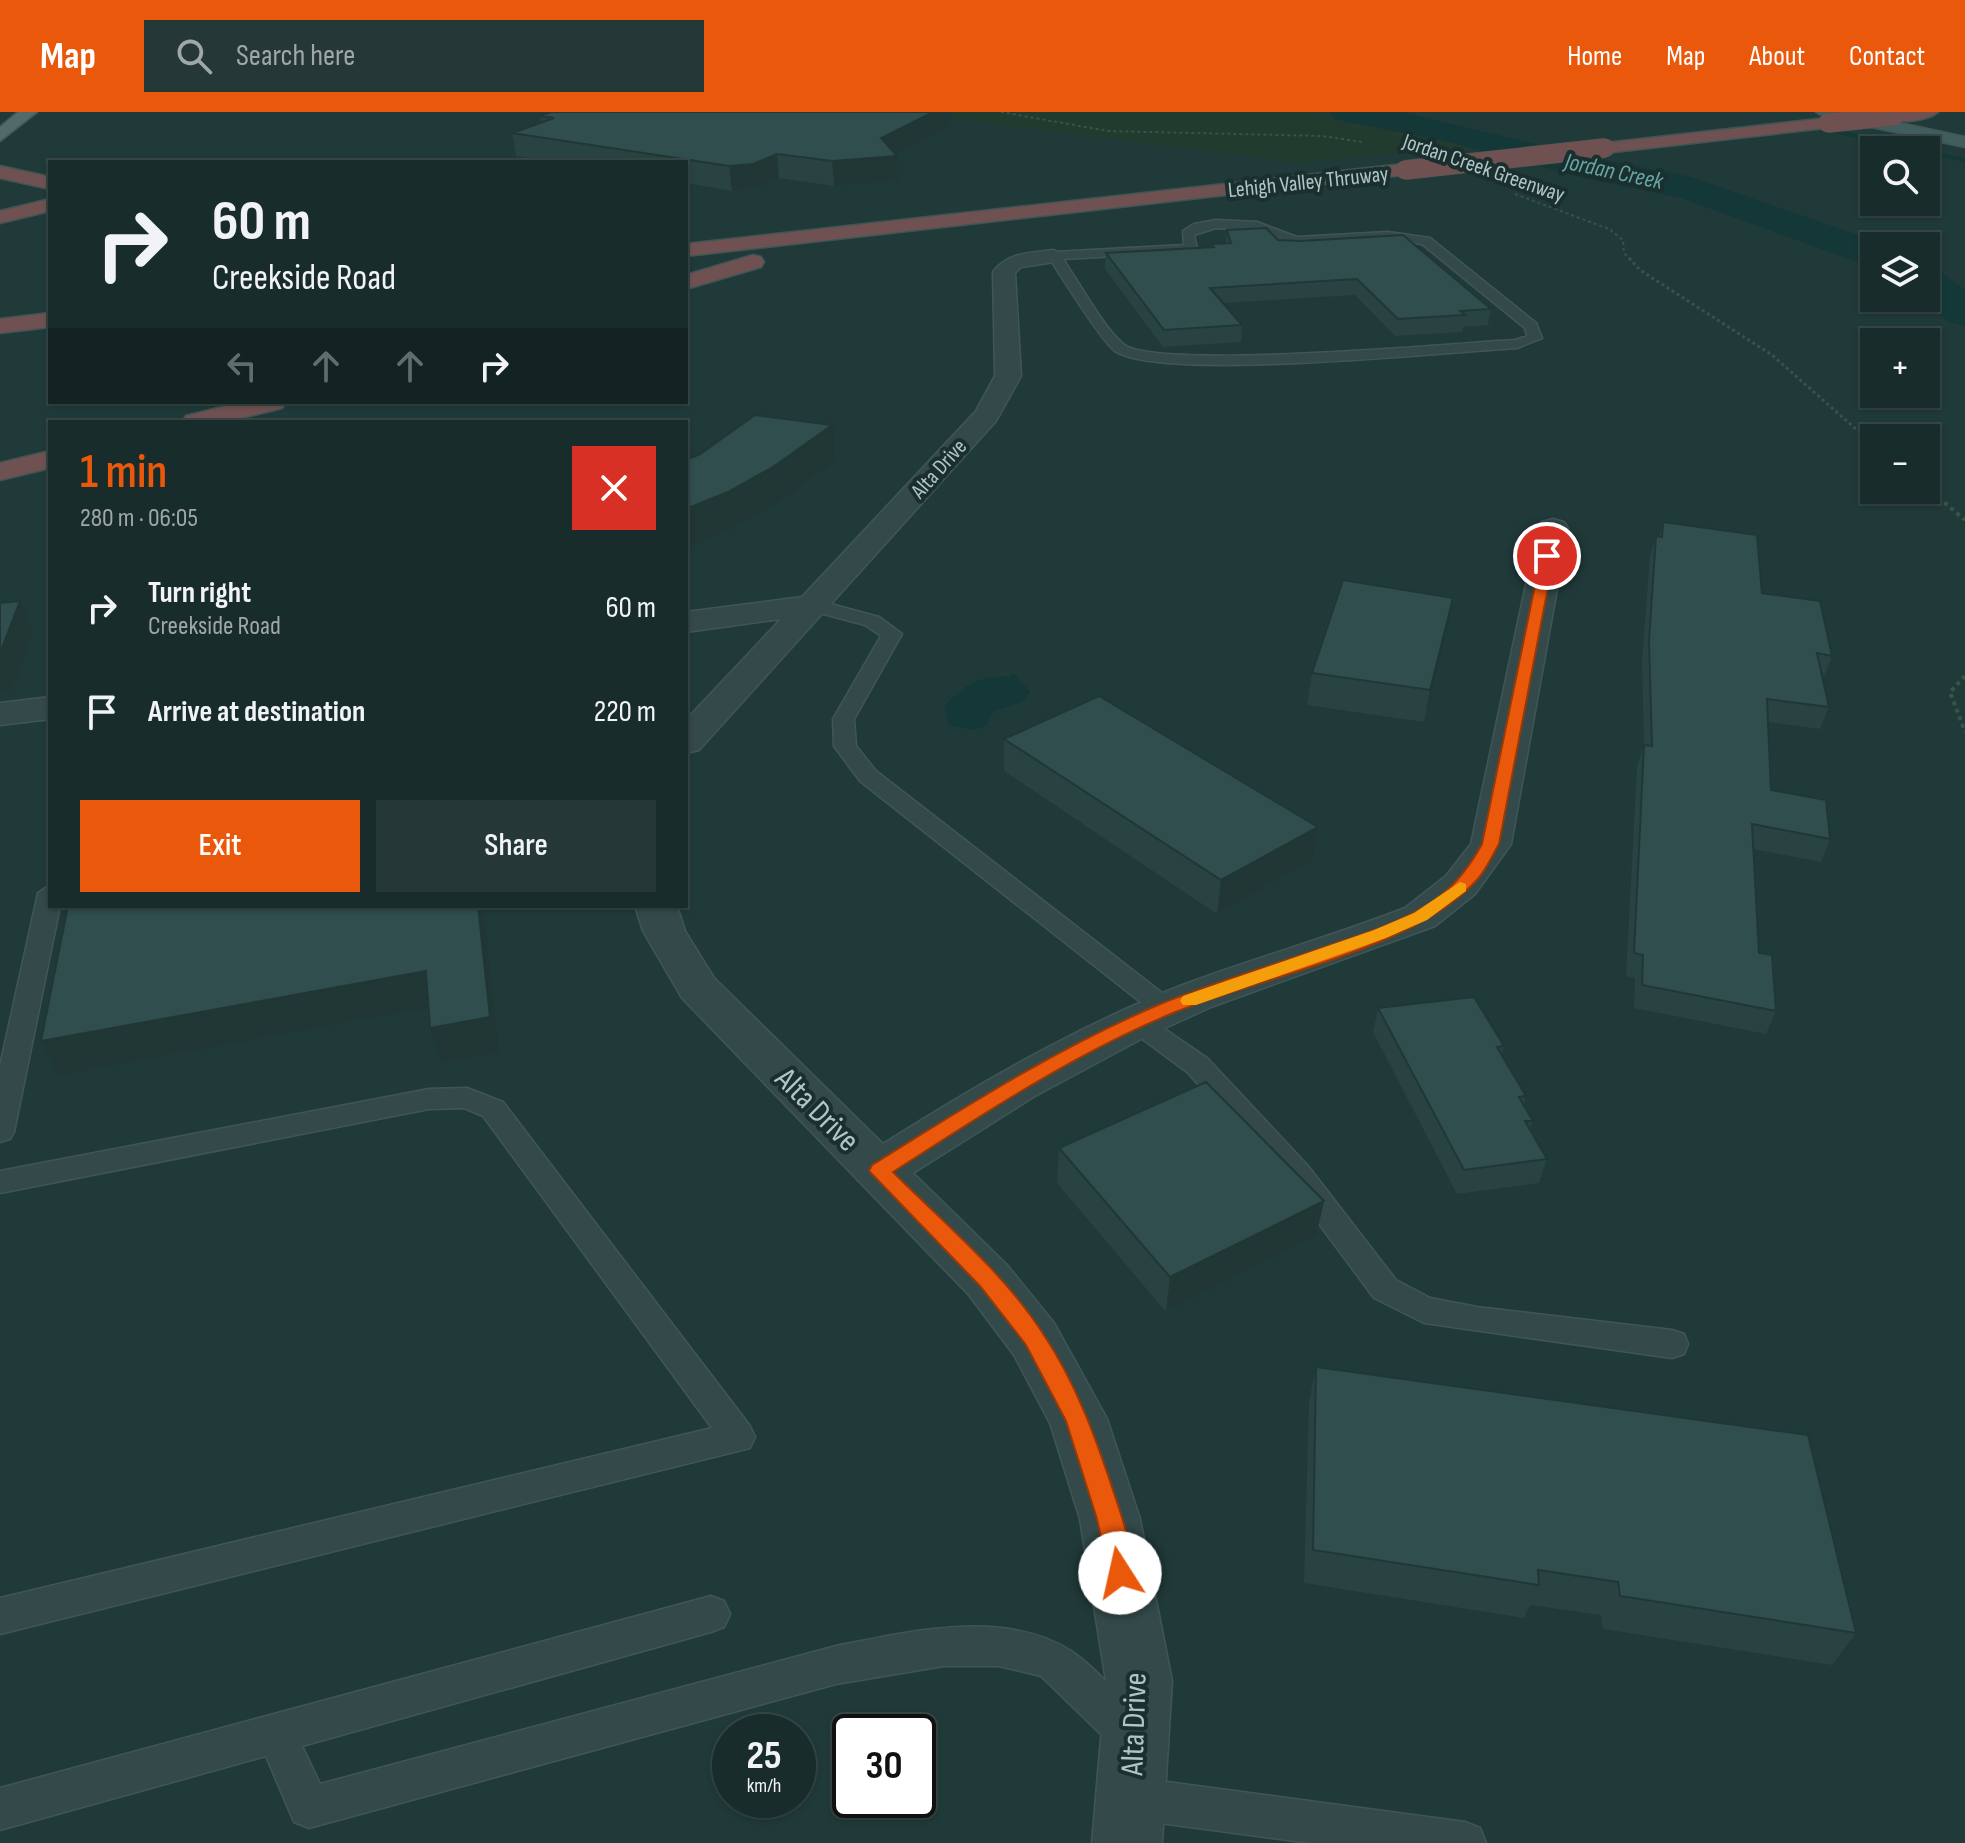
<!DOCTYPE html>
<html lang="en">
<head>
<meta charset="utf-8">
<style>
	:root { --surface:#182c2b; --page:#253837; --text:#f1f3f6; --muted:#9fa7a9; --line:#364847; --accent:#ea580c }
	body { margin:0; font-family:"Sofia Sans Condensed",sans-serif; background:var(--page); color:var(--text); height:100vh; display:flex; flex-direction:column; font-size:30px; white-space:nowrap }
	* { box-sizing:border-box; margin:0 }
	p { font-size:26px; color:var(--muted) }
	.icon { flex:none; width:44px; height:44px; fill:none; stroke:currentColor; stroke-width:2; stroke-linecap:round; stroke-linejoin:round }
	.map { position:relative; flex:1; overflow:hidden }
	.sheet { position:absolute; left:48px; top:308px; width:640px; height:488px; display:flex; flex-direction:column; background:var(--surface); border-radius:0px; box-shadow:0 2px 6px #0004,0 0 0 2px var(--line) }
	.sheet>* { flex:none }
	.hud { position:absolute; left:48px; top:48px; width:640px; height:244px; border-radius:0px; box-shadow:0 2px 6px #0004,0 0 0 2px var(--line); background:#182c2b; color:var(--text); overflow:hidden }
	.buttons { position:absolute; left:1860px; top:24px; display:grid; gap:16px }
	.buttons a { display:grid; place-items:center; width:80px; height:80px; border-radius:0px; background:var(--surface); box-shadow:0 2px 6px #0004,0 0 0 2px var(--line); font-size:40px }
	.speed { position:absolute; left:712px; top:1602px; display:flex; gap:16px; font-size:40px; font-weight:700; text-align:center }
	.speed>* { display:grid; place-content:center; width:104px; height:104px; border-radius:50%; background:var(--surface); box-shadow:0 2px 6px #0004,0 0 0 2px var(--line); line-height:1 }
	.speed small { font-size:20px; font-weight:400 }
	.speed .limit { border:4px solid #111; border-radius:12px; background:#fff; color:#111 }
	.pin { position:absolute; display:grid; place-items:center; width:68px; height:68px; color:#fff; margin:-34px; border:4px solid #fff; border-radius:50%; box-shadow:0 2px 8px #0007 }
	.me { position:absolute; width:88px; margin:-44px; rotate:350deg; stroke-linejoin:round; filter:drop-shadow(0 0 6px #0008) }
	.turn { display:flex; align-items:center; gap:28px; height:168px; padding:0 32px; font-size:36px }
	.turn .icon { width:104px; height:104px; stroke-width:2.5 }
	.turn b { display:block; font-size:56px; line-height:68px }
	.lanes { display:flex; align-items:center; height:76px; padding:0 32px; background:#0003; justify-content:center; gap:40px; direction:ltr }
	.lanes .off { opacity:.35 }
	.round { display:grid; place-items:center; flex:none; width:84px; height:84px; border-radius:0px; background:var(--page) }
	.summary { display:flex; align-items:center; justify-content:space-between; height:136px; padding:0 32px }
	h1 { font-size:48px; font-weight:600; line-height:60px; color:var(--accent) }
	.cta { display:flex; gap:16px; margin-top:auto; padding:16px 32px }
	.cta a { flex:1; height:92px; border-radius:0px; background:var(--accent); color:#fff; font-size:32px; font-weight:600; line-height:92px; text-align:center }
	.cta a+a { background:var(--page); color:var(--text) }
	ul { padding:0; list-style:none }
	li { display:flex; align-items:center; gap:24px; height:104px; padding:0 32px }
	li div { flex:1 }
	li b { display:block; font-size:30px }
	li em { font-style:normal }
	header { display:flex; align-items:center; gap:48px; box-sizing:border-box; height:112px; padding:0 40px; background:var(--accent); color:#fff }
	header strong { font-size:38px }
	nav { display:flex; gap:44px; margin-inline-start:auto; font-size:28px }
	.search { width:560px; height:72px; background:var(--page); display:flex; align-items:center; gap:20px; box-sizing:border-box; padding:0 28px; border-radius:0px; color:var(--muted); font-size:30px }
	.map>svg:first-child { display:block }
	.green { fill:#223b2f }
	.water { fill:#143737 }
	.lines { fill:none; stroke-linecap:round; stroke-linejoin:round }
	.stream { fill:#143737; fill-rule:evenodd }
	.river { fill:#143737; fill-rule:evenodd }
	.lane-casing { stroke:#405656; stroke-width:3 }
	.street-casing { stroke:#405656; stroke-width:3 }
	.secondary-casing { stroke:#405656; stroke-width:3 }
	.primary-casing { stroke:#405656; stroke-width:3 }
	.highway-casing { stroke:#3f5554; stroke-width:3 }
	.path-far2 { stroke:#3b5346; stroke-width:2; stroke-dasharray:3 3; stroke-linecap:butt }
	.path-far1 { stroke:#3b5346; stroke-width:3; stroke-dasharray:3 3; stroke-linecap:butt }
	.path { stroke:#3b5346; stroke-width:4; stroke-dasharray:4 4; stroke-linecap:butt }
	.lane { fill:#344a4a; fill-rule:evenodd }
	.street { fill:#344a4a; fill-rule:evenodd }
	.secondary { fill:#425d5d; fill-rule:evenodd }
	.primary { fill:#526a6a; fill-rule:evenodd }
	.highway { fill:#705151; fill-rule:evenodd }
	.highway-bridge-casing { stroke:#3f5554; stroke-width:20; stroke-linecap:butt }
	.highway-bridge { stroke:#705151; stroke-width:19 }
	.wall { fill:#284342 }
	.shaded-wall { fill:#213736 }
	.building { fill:#2f4e4d; stroke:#213736; stroke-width:2 }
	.route { fill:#ea580c; stroke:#983908; stroke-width:2 }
	.slow { fill:#f59e0b }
	.labels { text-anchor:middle; stroke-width:8; stroke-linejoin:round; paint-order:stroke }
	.far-street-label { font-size:22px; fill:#afc6c6; stroke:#1a2f2e }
	.far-water-label { font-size:24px; font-style:italic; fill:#66a7a5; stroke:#1a2f2e }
	.near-street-label { font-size:32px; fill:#afc6c6; stroke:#1a2f2e }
</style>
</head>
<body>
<header>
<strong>Map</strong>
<div class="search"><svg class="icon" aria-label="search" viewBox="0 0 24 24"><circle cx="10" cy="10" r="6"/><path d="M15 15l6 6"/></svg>Search here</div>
<nav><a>Home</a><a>Map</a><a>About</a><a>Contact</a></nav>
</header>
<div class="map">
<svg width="1965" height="1731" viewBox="0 0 1965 1731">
	<rect width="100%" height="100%" fill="#203a39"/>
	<!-- green -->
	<path class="green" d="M899,0H1312L1435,22L1476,34L1298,51Z"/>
	<!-- water -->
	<path class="water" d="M1012,562L1019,564L1017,566L1030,579L1023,590L994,599L986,614L973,618L949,613L944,595C961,574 983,562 1010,565Z"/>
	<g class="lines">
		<!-- stream -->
		<path class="stream" d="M1827,16L1919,36L1922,38H1911L1825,19Z
			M1926,38L1965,46V50L1926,42Z"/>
		<!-- river -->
		<path class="river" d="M1330,0H1402L1590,45L1691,65L1889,134H1874V156L1681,86L1588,67L1441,28L1347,10L1335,7Z
			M1926,156L1941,160L1965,178V214L1949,210L1920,186H1926Z"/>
		<defs>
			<path id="lane" d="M1216,108L1257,110L1297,125L1388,120L1430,126L1536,211L1542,226L1517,236C1447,240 1160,270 1115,239C1101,229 1060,162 1048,144L1054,140L1184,133L1183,119L1194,112ZM1216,116L1255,118L1296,133L1388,128L1422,132L1525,216L1527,224L1515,228C1456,231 1155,259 1123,232C1104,216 1078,169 1063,147L1191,140L1197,136L1194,123Z
				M812,487L879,505L902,522L854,607L856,634L876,659L1175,891L1179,897L1175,903H1157L860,669L834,634L833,607L881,524L865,513L805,497L802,493L805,489Z
				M50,773V794H60L14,1020L10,1027L0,1030V954L38,781Z
				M1138,902L1147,905L1207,946L1308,1054L1396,1168L1430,1186L1477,1195L1672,1218L1684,1222L1688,1232L1684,1242L1672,1246L1424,1211L1374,1186L1288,1070L1187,960L1129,917L1125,911L1129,905Z
				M467,976L503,990L750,1314L755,1325L750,1336L0,1522V1486L712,1316L483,1004L464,996L429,997L0,1081V1059L429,977Z
				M711,1484L724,1489L730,1502L724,1515L711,1520L302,1634L320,1672L836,1534C907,1520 1004,1496 1071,1539C1098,1557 1119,1585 1142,1607L1148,1621L1142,1635L1128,1641L1114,1635L1041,1564L999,1554H944L836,1572L309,1716L294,1710L266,1644L0,1718V1676Z
				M1130,1665L1465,1710L1480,1716L1486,1731H1310L1130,1707L1115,1701L1109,1686L1115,1671Z"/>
			<path id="street" d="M1054,138L1065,144L1062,149L1021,155L1015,161L1021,264L996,309L699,638L686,641V608L781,507L686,520V500L802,485L976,299L995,264L993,160C1008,140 1030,141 1054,138Z
				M1553,407L1564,410L1568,416L1511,732L1475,782L1435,814L1211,895L1143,926L1035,984L913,1061L1007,1153L1054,1211L1107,1307L1140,1407L1172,1569L1162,1731H1092L1106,1569L1080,1407L1050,1311L1014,1243L969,1183L682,886L643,819L635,794H677L685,819L714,866L883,1032C978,972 1076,915 1180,874C1254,846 1331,825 1405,796L1446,764L1471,732L1538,416L1542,410Z
				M50,585V607L0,613V591Z"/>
			<path id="secondary" d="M1816,0H1849L1965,25V35L1825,5Z"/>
			<path id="primary" d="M18,0H37L0,29V15Z"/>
			<path id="highway" d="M1889,0H1938C1927,9 1896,13 1885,4Z
				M1828,6L1837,11L1834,15L1605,41L1596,36L1605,31Z
				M1405,52L1412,54V62L686,144V132Z
				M0,54L50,65V77L0,66Z
				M50,87V99L0,111V99Z
				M753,143L761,145L764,150L761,155L686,177V163Z
				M50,201V215L0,221V207Z
				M242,290H286L282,296L226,310H182L186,304Z
				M50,339V356L0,368V351Z"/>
		</defs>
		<!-- lane casing -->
		<use href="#lane" class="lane-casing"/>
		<!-- street casing -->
		<use href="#street" class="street-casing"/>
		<!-- secondary casing -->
		<use href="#secondary" class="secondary-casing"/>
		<!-- primary casing -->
		<use href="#primary" class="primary-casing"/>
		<!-- highway casing -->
		<use href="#highway" class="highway-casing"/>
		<!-- path-far2 -->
		<path class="path-far2" d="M1001,0L1108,19L1322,24L1362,30
			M1515,82L1609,117L1623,128L1624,141L1631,148"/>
		<!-- path-far1 -->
		<path class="path-far1" d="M1629,146L1640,158L1772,243L1874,333"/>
		<!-- path -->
		<path class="path" d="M1926,375L1965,408
			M1965,564L1950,580L1965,620"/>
		<!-- lane -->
		<use href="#lane" class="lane"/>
		<!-- street -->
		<use href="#street" class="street"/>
		<!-- secondary -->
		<use href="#secondary" class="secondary"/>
		<!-- primary -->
		<use href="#primary" class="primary"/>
		<!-- highway -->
		<use href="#highway" class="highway"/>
		<defs>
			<path id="highway-bridge" d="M1828,11L1894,4
				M1405,58L1605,36"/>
		</defs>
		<!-- highway-bridge casing -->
		<use href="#highway-bridge" class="highway-bridge-casing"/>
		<!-- highway-bridge -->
		<use href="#highway-bridge" class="highway-bridge"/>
	</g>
	<!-- wall -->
	<path class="wall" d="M540,4L951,13L896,42L897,44L898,69L834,74L779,66L755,77L732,79L686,71V50H551L516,44L512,21L541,10Z
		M1227,118L1278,128L1491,197L1488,213L1463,215L1462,220L1395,224L1355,183L1223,191L1242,213L1241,230L1163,235L1105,157L1106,141L1212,135V132L1226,131Z
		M1663,410L1762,481L1832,544L1824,565H1822L1829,595L1820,617L1768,610L1771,678L1830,727L1821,750L1753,737L1759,841L1776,899L1766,922L1634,896L1635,866L1626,864L1637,655L1644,633L1642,550L1650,444L1656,424H1659Z
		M1453,486L1424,610L1307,593L1312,561Z
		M1004,627L1318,715L1313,748L1217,802L1004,659Z
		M1378,896L1504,934L1502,943L1526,984L1524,993L1533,1009L1530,1018L1547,1047L1539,1071L1457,1082L1373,920Z
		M1059,1036L1324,1089L1316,1124L1166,1200L1057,1071Z
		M1316,1255L1856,1521L1832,1553L1603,1517L1601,1503L1530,1493L1524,1506L1304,1471L1309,1290Z"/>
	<!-- shaded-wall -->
	<path class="shaded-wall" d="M933,0H951V13L891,45L897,44L898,69L834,74L832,49Z
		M777,42L779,66L755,77L732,79L729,54Z
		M832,313L835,348L776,392L732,417L686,437V397Z
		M1453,486L1447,517L1424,610L1430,578Z
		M20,489L33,519L12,578L0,579V541Z
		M1318,715L1313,748L1217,802L1221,768Z
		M478,794H483L499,940L441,951L430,916Z
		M426,859L436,894L59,963L41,929Z
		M1324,1089L1316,1124L1166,1200L1170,1165Z"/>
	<!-- building -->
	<path class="building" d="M551,0H933L881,26L897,44L832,49L777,42L753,52L729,54L512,21L554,6L540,4Z
		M1266,116L1278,128L1300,129L1403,123L1491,197L1460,199L1465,203L1398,207L1357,167L1210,176L1242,213L1164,218L1106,141L1214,135L1212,132L1231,131L1227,118Z
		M755,303L832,313L773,355L728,380L686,397V348L700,342Z
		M1663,410L1757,423L1762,481L1820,489L1832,544L1817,541L1829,595L1767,587L1771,678L1826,688L1830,727L1752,712L1759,841L1772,843L1776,899L1642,873L1643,843L1634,841L1644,633L1652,634L1649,529L1656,424L1662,425Z
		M1343,468L1453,486L1430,578L1312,561Z
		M20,489L0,541V491Z
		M1099,584L1318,715L1221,768L1004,627Z
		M68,794H478L490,905L430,916L426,859L41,929Z
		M1474,885L1504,934L1497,935L1526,984L1519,985L1533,1009H1525L1547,1047L1464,1058L1378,896Z
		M1206,970L1324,1089L1170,1165L1059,1036Z
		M1316,1255L1808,1323L1856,1521L1620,1484L1618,1470L1538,1458L1539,1473L1313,1438Z"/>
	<!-- route -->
	<path class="route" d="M1547,440L1554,444L1499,732C1492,744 1486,758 1477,768C1417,836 1259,866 1173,901C1074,942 983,1002 893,1060C944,1111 1003,1160 1042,1220C1077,1272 1097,1329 1116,1387C1123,1409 1138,1448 1129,1470L1120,1473L1111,1470L1097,1407L1066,1309L1026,1233L980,1174L869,1059L872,1053C965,995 1057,936 1158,893C1216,869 1277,852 1336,831C1372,819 1411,807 1441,783C1459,769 1471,752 1482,732L1541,444Z"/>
	<!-- slow -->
	<path class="slow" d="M1460,770L1466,772V779L1427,808L1386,826L1196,893H1183L1180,889L1183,884L1374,818L1414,801Z"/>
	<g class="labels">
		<!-- far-street labels -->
		<g class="far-street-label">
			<text transform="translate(1484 55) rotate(19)" y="8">Jordan Creek Greenway</text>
			<text transform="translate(1308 69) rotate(-6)" y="8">Lehigh Valley Thruway</text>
			<text transform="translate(938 356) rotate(-48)" y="8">Alta Drive</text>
		</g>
		<!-- far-water labels -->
		<g class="far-water-label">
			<text transform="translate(1614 59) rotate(12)" y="8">Jordan Creek</text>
		</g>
		<!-- near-street labels -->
		<g class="near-street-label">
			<text transform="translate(818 997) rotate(45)" y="11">Alta Drive</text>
			<text transform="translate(1133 1612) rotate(-88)" y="11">Alta Drive</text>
		</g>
	</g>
</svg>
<div class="buttons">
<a><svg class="icon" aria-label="search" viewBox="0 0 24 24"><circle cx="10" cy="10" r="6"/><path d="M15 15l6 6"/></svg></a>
<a><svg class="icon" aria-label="layers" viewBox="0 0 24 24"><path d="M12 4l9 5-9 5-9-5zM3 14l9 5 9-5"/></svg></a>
<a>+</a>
<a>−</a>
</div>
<div class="speed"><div>25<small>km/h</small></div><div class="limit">30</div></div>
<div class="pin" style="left:1547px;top:444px;background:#d93025"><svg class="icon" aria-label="arrive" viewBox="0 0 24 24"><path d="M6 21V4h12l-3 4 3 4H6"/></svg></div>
<svg class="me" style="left:1120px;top:1461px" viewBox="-20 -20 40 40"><circle r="19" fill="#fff"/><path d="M0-13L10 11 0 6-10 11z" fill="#ea580c"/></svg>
<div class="hud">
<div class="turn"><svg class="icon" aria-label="right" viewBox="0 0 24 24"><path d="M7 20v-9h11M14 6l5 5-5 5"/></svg><div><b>60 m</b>Creekside Road</div></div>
<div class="lanes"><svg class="icon off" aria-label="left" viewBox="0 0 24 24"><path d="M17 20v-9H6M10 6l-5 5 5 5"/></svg><svg class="icon off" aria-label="ahead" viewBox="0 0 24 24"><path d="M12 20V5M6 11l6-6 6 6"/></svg><svg class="icon off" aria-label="ahead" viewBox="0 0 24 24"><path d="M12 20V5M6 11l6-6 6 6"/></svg><svg class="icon" aria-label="right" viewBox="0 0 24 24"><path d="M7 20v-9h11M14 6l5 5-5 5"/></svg></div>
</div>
<section class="sheet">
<div class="summary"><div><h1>1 min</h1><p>280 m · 06:05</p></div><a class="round" style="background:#d93025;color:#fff"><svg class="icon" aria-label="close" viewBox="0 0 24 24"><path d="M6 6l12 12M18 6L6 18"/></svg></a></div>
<ul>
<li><svg class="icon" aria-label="right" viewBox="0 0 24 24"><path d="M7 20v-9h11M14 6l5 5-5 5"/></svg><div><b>Turn right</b><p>Creekside Road</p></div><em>60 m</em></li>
<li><svg class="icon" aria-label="arrive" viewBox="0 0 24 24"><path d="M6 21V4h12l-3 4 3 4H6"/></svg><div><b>Arrive at destination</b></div><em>220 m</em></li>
</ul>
<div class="cta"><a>Exit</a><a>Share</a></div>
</section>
</div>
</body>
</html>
